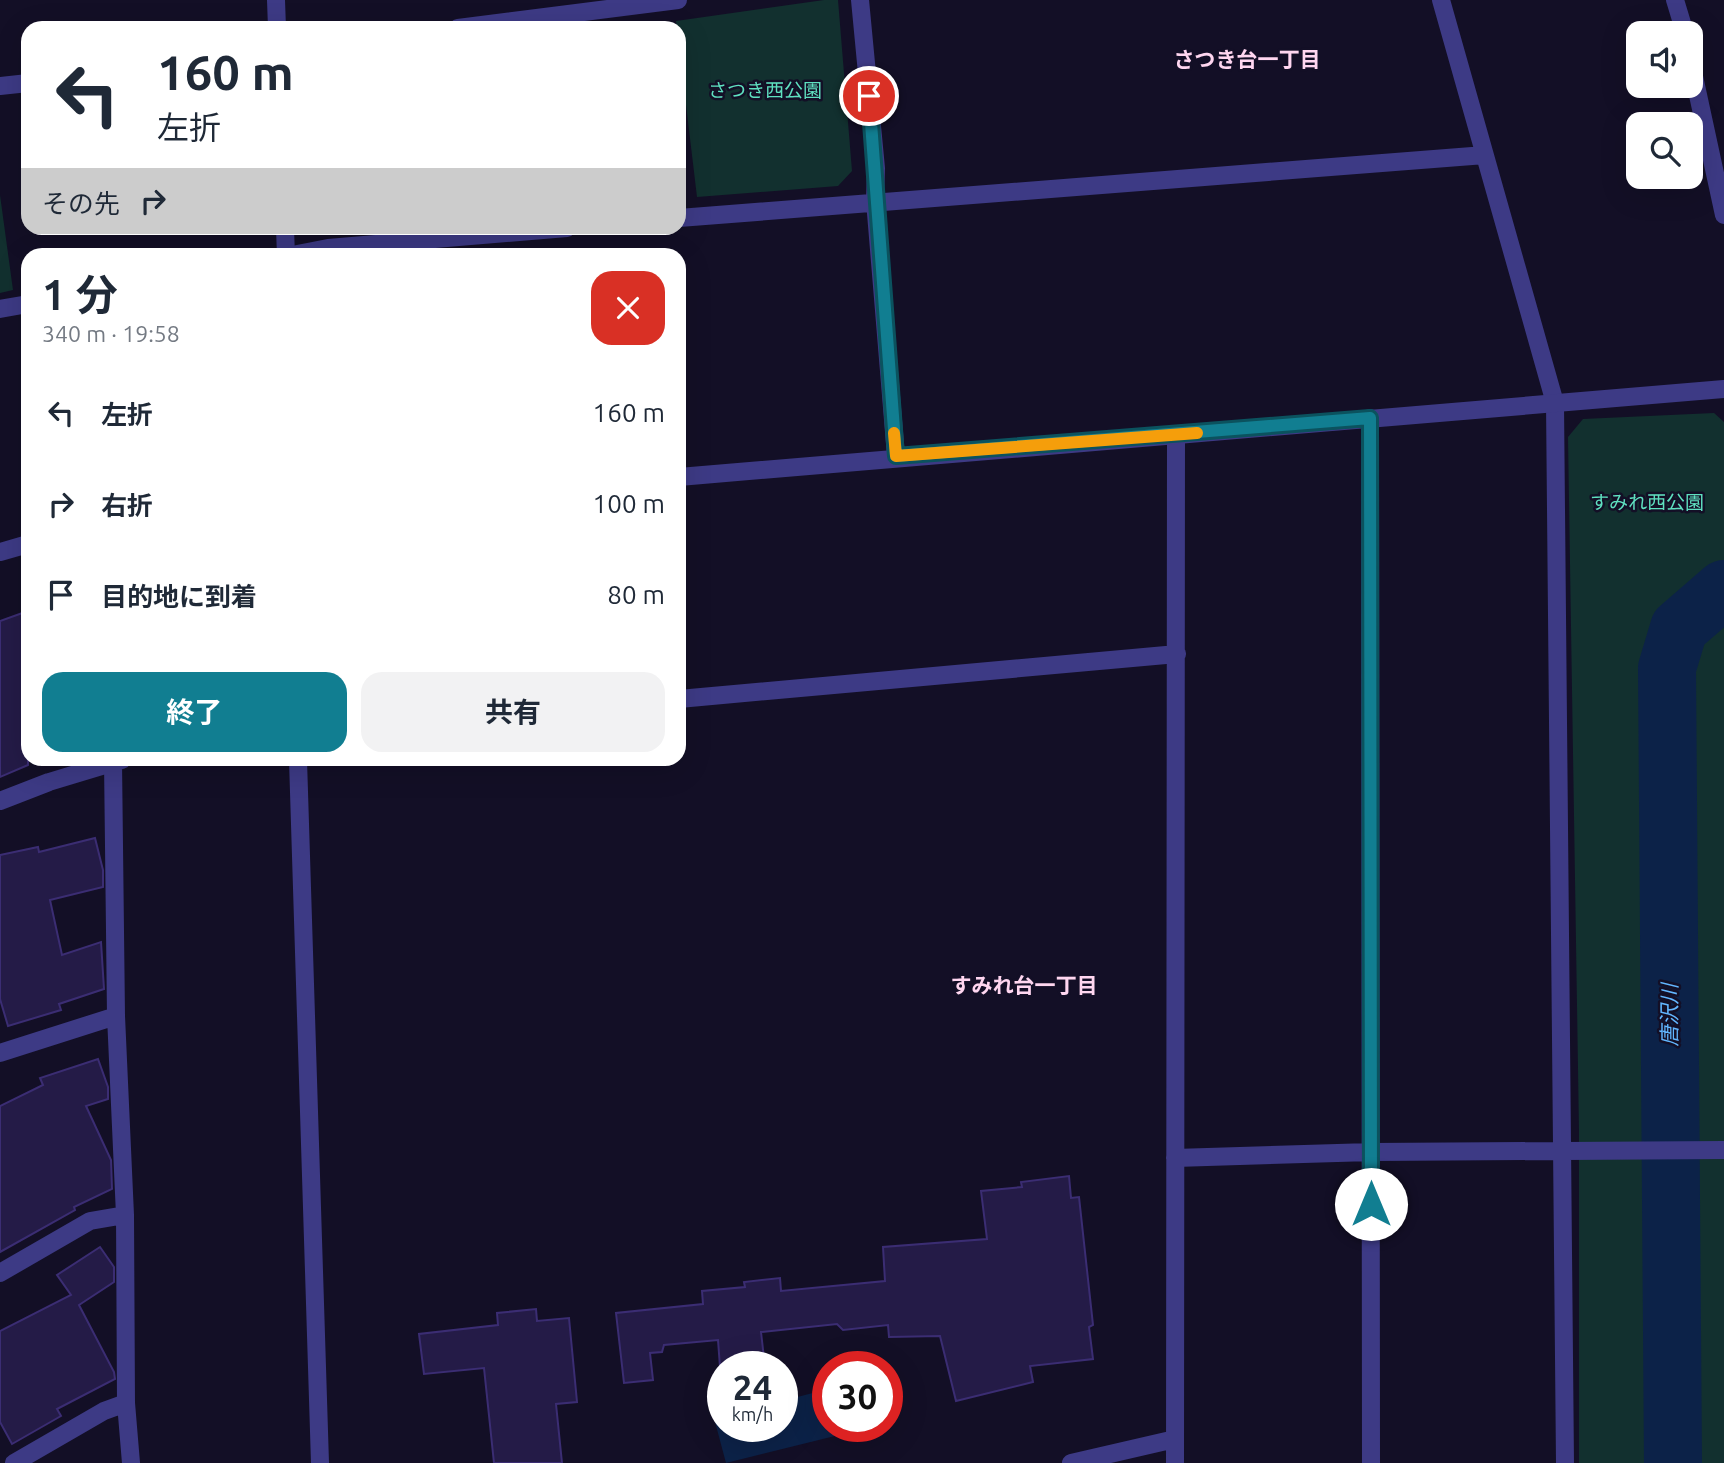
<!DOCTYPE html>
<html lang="ja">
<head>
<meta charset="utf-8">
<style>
	:root { --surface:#fff; --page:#f2f2f3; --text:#1f2937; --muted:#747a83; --accent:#117e91 }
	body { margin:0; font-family:Ubuntu,"Noto Sans JP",sans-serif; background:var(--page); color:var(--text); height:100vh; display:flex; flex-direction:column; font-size:26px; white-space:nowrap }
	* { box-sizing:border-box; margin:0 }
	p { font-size:23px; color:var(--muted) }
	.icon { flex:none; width:38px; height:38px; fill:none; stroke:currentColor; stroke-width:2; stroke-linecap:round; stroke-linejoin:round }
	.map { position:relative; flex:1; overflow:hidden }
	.drawer { position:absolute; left:21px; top:248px; width:665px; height:518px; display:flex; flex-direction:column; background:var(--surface); border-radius:21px; box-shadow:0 7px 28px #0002 }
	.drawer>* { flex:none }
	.banner { position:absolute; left:21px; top:21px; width:665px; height:214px; border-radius:21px; box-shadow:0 7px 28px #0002; background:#fff; color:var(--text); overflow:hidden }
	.tools { position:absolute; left:1626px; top:21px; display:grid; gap:14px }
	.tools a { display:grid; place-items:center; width:77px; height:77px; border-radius:14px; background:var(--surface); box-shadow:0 7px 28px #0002; font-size:35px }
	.speed { position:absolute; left:707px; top:1351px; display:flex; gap:14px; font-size:35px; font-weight:700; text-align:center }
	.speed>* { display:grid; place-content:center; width:91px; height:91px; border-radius:50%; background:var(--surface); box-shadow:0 7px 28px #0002; line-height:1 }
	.speed small { font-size:18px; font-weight:400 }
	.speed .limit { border:10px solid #d22; background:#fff; color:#111 }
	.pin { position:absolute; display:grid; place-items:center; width:60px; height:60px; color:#fff; margin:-30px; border:4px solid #fff; border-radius:50%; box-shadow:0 2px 7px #0007 }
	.me { position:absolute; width:77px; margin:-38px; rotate:0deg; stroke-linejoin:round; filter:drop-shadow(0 0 5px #0008) }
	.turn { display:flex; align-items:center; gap:24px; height:147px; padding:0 21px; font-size:32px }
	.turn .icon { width:91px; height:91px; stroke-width:2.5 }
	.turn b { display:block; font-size:49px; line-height:60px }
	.then { display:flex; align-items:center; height:66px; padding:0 21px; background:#0003; gap:14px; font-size:26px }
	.round { display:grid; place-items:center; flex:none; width:74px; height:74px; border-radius:21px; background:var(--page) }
	.headline { display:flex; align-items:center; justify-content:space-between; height:119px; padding:0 21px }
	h1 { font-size:42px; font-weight:700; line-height:52px }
	.button { display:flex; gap:14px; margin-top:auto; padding:14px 21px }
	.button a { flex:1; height:80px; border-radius:21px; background:var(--accent); color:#fff; font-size:28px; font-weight:700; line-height:80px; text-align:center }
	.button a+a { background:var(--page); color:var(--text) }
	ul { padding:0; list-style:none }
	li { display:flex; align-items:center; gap:21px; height:91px; padding:0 21px }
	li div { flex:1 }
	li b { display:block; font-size:26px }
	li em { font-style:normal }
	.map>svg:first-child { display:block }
	.green { fill:#12302f }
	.water { fill:#0c2248 }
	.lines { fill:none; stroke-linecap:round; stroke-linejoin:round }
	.river { stroke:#0c2248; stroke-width:58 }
	.building { fill:#241b47; stroke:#3b2d73; stroke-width:2 }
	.minor { stroke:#3d3a85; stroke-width:18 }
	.tertiary { stroke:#3d3a85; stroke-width:18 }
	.route-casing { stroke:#0b525e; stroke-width:18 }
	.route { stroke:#117e91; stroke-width:12 }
	.slow { stroke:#f59e0b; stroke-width:12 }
	.labels { text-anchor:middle; stroke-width:5; stroke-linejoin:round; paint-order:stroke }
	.park-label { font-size:19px; fill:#5fe0c0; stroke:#130f26 }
	.neighbourhood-label { font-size:21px; font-weight:bold; fill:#ffd6f0; stroke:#130f26 }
	.water-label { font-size:21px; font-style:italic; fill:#62b6ff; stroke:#130f26 }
</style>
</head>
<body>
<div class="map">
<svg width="1724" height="1463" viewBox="0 0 1724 1463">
	<rect width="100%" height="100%" fill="#130f26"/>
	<!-- green -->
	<path class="green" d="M824,0H838L852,171L838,186L697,197L676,21Z
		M0,195L13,290L0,293Z
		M1714,413L1724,422V1463H1579V1131L1568,437L1583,419Z"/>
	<!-- water -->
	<path class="water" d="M828,1389V1426H841L843,1434L726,1463L714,1418L723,1416V1426H782V1401Z"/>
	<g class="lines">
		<!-- river -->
		<path class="river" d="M1673,1463L1667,668L1679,628L1724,589"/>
	</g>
	<!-- building -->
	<path class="building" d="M28,611V765L0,777V621Z
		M95,838L103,870V887L50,900L62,955L101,942L104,989L59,1004L61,1010L8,1026L0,999V855L38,847L39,852Z
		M98,1059L108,1087V1099L86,1106L111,1160L112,1189L74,1207L75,1210L0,1252V1106L43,1085L40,1078Z
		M1069,1176L1071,1198L1079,1197L1093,1325L1089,1327L1093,1359L1030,1366L1033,1382L956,1401L940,1336L889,1337L888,1325L843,1330L837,1324L761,1332L765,1367H720L718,1340L664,1345L662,1352L650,1353L653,1380L624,1383L616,1313L703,1304L702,1291L745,1287L744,1282L780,1278L781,1291L885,1281L883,1247L987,1239L981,1191L1022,1187L1021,1182Z
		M100,1247L114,1267V1282L79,1305L114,1372L115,1379L57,1409L61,1416L12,1444L0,1422V1331L71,1295L57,1275Z
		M536,1309L537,1321L569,1318L577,1402L556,1404L562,1463H494L484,1368L424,1374L419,1334L498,1325L497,1313Z"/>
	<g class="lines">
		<!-- minor -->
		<path class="minor" d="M860,0L876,168L875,201L896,456
			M1441,0L1555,403L1565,1463
			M458,28L678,0
			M0,86L28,83
			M679,218L1485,155
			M287,256L328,248L567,228
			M0,309L28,304
			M1370,418L1371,1463
			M679,699L1177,654
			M113,761L116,1016L125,1215L126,1403L131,1463
			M0,801L49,782L122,760
			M0,1053L116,1016
			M1175,1158L1371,1152L1724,1150
			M0,1273L90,1221L125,1215
			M14,1463L104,1411L126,1403
			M1071,1463L1175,1439
			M1175,1463L1176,435"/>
		<!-- tertiary -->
		<path class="tertiary" d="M276,0L277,28
			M1675,0L1685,33
			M1690,58L1724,215
			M285,228L286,256
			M679,477L1724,389
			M0,552L28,544
			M298,760L320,1463"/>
	</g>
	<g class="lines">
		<defs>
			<path id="route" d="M869,96L896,456L1370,418L1371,1204"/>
		</defs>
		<!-- route casing -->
		<use href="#route" class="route-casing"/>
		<!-- route -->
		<use href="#route" class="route"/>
		<!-- slow -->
		<path class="slow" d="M894,433L896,456L1197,433"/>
	</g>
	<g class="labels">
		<!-- park labels -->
		<g class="park-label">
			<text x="765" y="97">さつき西公園</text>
			<text x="1647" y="509">すみれ西公園</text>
		</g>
		<!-- neighbourhood labels -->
		<g class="neighbourhood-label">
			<text x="1247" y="67">さつき台一丁目</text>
			<text x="1024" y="993">すみれ台一丁目</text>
		</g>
		<!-- water labels -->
		<g class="water-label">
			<text transform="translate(1670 1015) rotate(-90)" y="7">唐沢川</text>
		</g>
	</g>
</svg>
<div class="tools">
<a><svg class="icon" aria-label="sound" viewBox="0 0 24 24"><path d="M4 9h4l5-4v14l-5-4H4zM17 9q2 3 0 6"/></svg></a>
<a><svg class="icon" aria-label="search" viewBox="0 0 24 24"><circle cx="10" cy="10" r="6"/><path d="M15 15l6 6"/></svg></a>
</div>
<div class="speed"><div>24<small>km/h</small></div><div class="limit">30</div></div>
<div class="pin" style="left:869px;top:96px;background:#d93025"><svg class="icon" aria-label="arrive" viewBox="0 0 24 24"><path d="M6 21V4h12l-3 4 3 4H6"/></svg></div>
<svg class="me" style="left:1371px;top:1204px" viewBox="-20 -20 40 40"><circle r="19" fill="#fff"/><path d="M0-13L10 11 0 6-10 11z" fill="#117e91"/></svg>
<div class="banner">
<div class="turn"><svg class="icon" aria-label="left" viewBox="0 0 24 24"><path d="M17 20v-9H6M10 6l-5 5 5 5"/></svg><div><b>160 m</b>左折</div></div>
<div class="then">その先<svg class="icon" aria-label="right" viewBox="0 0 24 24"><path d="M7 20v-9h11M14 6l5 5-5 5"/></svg></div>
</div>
<section class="drawer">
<div class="headline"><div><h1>1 分</h1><p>340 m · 19:58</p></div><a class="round" style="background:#d93025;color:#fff"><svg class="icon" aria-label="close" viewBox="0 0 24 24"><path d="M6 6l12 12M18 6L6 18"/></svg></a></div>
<ul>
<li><svg class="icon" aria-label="left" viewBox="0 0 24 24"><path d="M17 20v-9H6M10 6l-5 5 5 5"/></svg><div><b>左折</b></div><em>160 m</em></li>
<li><svg class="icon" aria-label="right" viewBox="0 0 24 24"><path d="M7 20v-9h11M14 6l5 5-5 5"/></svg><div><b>右折</b></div><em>100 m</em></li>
<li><svg class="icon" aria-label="arrive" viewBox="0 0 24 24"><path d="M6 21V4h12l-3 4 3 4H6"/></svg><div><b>目的地に到着</b></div><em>80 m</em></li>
</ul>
<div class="button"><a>終了</a><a>共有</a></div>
</section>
</div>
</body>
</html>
